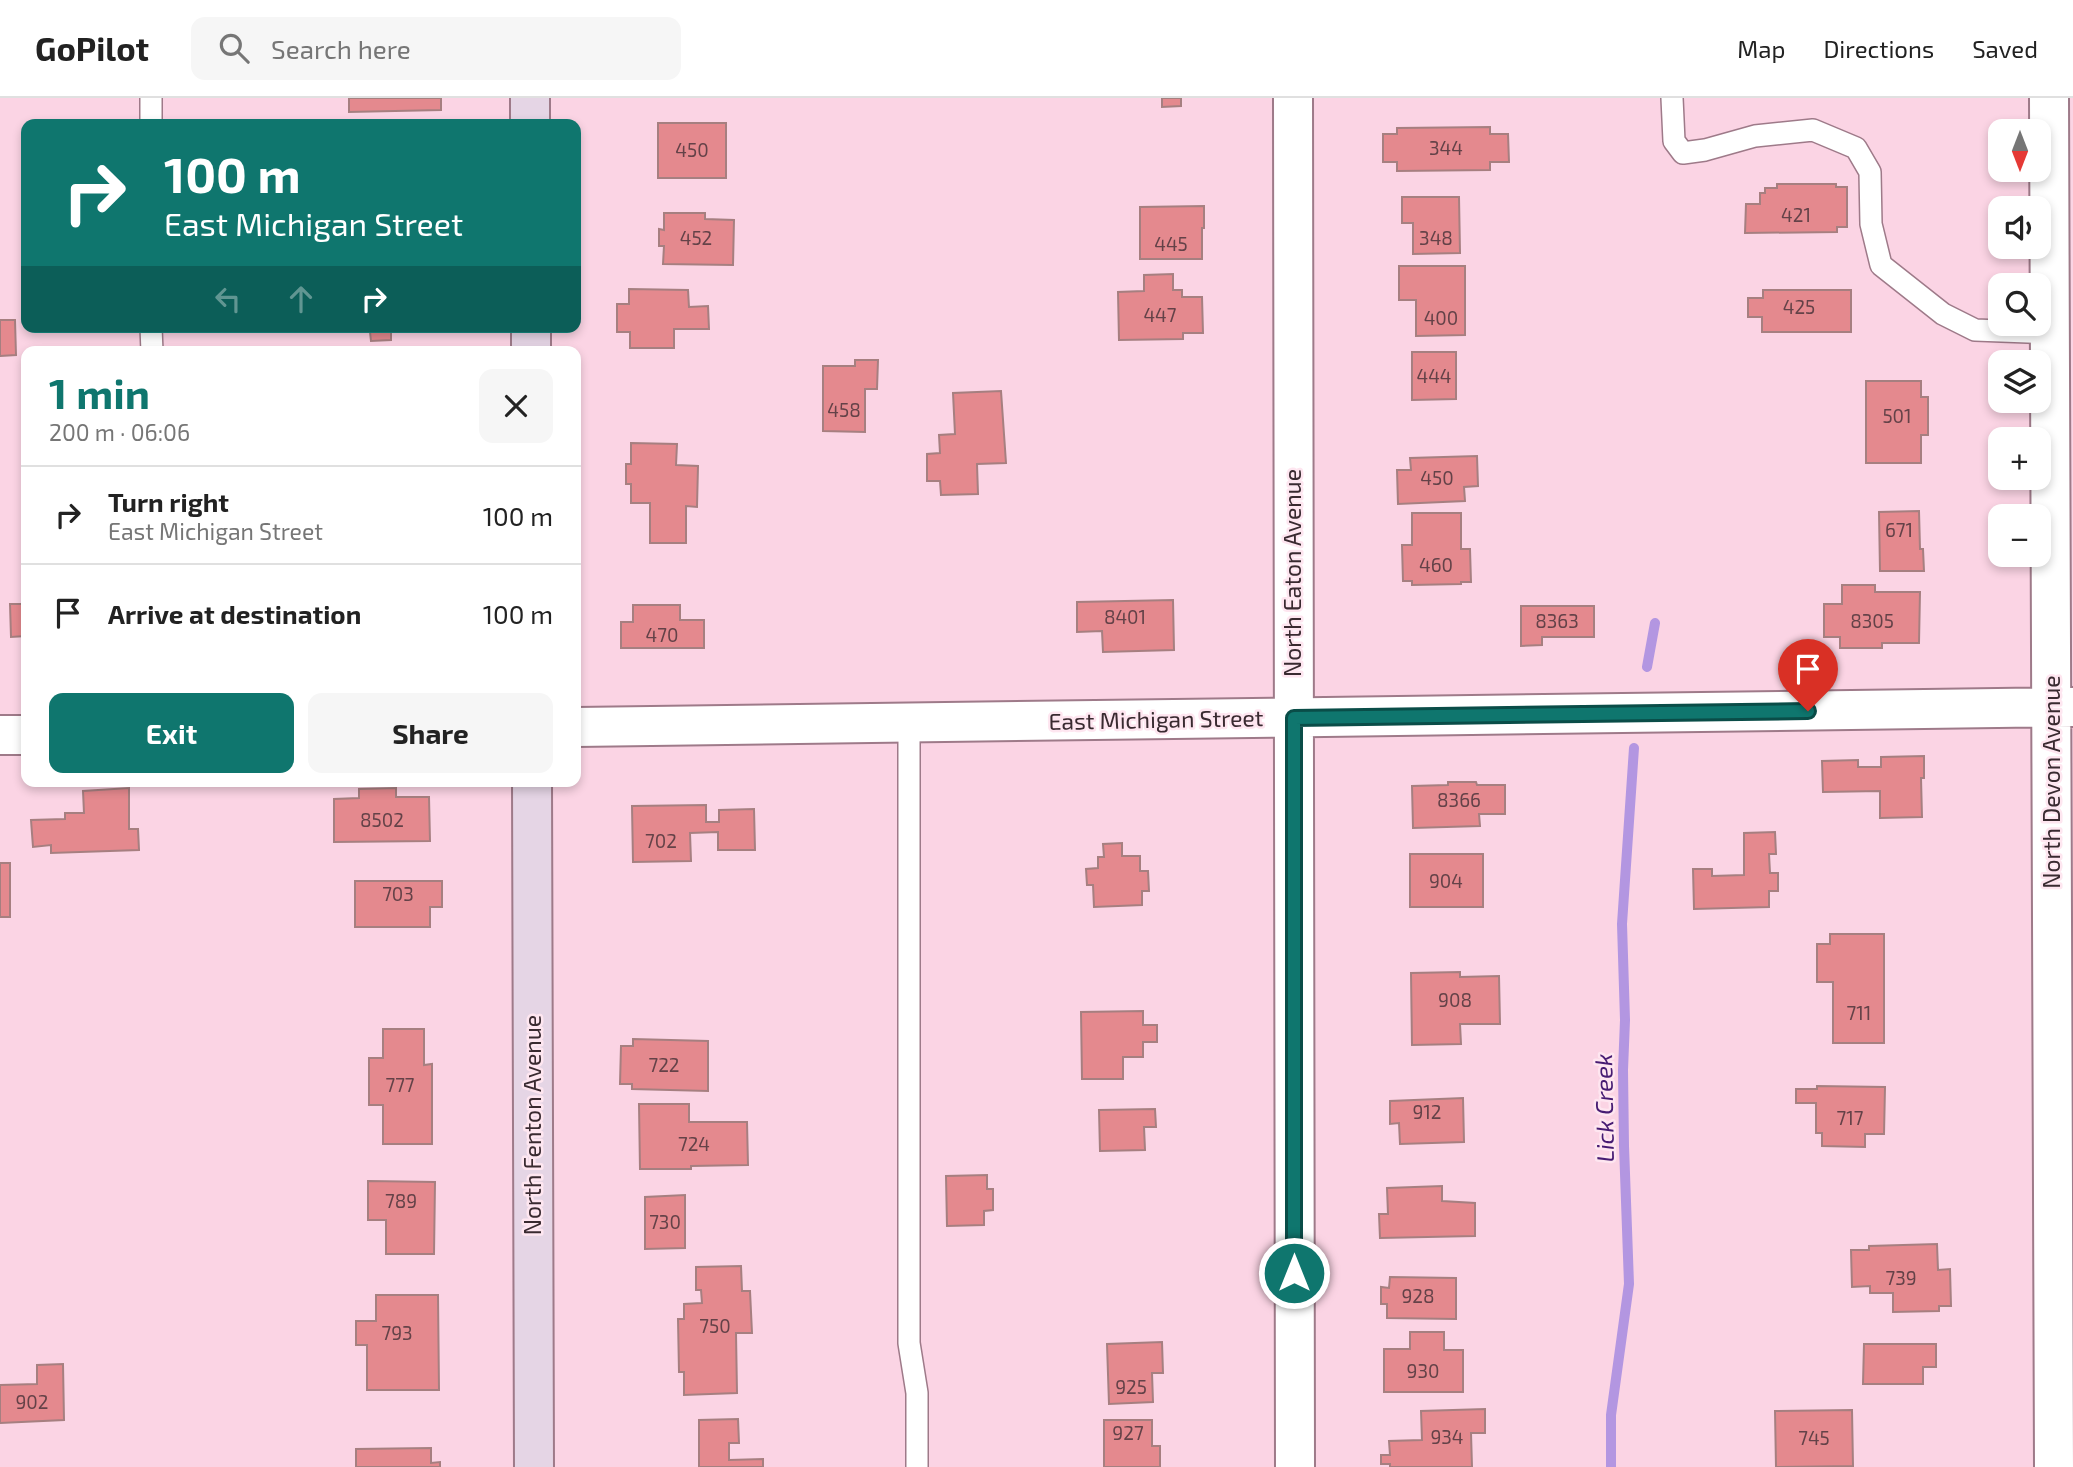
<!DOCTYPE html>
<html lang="en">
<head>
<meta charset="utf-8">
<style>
	:root { --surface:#fff; --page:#f6f6f6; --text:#222; --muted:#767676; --line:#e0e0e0; --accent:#0f766e }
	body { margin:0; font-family:"Exo 2",sans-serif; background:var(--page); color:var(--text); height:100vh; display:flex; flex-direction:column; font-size:26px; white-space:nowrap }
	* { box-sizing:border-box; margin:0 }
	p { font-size:23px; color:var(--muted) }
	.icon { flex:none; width:38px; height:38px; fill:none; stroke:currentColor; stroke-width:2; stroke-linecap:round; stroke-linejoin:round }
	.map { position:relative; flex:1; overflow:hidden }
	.sheet { position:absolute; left:21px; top:248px; width:560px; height:441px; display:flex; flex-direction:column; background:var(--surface); border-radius:14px; box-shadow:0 4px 10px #0003 }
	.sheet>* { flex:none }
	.top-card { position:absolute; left:21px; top:21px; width:560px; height:214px; border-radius:14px; box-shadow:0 4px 10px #0003; background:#0f766e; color:#fff; overflow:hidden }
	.needle { width:46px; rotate:180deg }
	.fabs { position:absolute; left:1988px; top:21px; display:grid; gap:14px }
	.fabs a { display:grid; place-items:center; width:63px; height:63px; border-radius:14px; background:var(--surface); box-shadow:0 4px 10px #0003; font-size:35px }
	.pin { position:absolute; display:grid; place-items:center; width:60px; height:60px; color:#fff; margin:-72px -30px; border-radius:50% 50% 50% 0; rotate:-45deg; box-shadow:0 0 7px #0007 }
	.pin .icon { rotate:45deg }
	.me { position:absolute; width:77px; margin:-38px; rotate:0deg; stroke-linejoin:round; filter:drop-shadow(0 0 5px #0008) }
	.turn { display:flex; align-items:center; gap:24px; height:147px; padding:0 28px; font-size:32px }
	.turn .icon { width:91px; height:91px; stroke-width:2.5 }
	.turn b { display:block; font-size:49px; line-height:60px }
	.lanes { display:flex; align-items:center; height:66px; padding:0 28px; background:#0003; justify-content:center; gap:35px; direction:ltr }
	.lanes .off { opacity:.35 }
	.round { display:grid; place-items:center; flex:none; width:74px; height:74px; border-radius:14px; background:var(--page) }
	.overview { display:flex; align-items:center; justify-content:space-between; height:119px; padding:0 28px }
	h1 { font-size:42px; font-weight:700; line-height:52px; color:var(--accent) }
	.action { display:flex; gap:14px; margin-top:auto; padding:14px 28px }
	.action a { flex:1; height:80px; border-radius:14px; background:var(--accent); color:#fff; font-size:28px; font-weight:700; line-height:80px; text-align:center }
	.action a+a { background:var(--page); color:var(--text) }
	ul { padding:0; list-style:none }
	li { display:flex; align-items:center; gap:21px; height:98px; padding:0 28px; border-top:2px solid var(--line) }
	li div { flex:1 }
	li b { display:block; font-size:26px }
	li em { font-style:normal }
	header { display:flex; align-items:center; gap:42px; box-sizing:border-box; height:98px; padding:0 35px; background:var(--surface); border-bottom:2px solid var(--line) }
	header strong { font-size:33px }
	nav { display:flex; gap:38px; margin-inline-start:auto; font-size:24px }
	.search { width:490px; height:63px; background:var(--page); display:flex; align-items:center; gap:18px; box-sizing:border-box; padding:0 24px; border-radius:14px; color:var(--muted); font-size:26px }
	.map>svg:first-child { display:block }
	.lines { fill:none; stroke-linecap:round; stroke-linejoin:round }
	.stream { stroke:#b396e1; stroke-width:10 }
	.building { fill:#e4898e; stroke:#a67f80; stroke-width:2 }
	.lane-casing { stroke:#9e7a89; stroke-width:24 }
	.street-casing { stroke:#9e7a89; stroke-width:42 }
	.secondary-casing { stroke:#9e7a89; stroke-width:42 }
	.lane { stroke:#fff; stroke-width:21 }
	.street { stroke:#fff; stroke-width:38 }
	.secondary { stroke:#e5d5e5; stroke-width:38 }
	.route-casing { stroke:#0a4d48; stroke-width:18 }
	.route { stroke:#0f766e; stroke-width:12 }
	.labels { text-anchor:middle; stroke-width:5; stroke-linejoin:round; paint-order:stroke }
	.number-label { font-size:19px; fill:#644248 }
	.street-label { font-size:23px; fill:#392a30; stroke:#fee6f0 }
	.water-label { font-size:24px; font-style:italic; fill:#461b72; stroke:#fee6f0 }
</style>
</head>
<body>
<header>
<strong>GoPilot</strong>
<div class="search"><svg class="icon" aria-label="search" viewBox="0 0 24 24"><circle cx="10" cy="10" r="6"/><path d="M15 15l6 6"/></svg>Search here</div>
<nav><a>Map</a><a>Directions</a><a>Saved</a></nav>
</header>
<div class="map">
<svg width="2073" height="1369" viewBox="0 0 2073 1369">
	<rect width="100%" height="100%" fill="#fbd4e4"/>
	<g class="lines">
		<!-- stream -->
		<path class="stream" d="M1647,569L1655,525
			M1611,1369V1317L1629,1186L1624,1048L1623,972L1625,922L1622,826L1634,650"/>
	</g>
	<!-- building -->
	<path class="building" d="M349,0H441V12L349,14Z
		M1162,0H1181V8L1162,9Z
		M376,22H426L427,26H376Z
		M658,25H726V80H658Z
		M1490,29V36H1508L1509,64H1490V72L1397,73V64H1383V36H1397V30Z
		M1777,86H1836V89H1847V129H1837V134L1745,135L1746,106H1760V95H1765V90H1777Z
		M1402,99H1459L1460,155L1413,156V125H1402Z
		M1204,108V130H1202V161H1140V109Z
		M664,115H705V121L734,122L733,167L663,166L664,148H659V131L664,132Z
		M1399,168H1465V237L1416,238V202H1399Z
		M1173,176V192H1182V199H1202L1203,235H1183V241L1119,242L1118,194L1144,193V177Z
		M629,191L688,192L689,209L708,208L709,231H674V250H630V234H617V206H629Z
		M1763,192H1851V234H1762V219H1748V200H1763Z
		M0,222H15L16,257L0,258Z
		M339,229H409V233H391V242L371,243L370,234H340Z
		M1412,254H1456V301L1412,302Z
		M855,262H878L877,291H865V334L823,333V268H855Z
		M1866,283H1921V299H1928V337H1921V365H1866Z
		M1001,293L1006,365L977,366L978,396L941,397L940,383H927V356L940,355L939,337L955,336L953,295Z
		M631,345L677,346L676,367L698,368L697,409L686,408V445H650V405H631V386H626V366H631Z
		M1477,358L1478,388L1464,389L1465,403L1398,406L1397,372H1411L1410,360Z
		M1919,413L1920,451H1923L1924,473H1880L1879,414Z
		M1412,415H1461V451H1470L1471,484H1461V486L1412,487V483H1403L1402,447H1412Z
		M1842,487H1875V494H1920L1919,545H1882V550H1840V539H1824V506H1842Z
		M1173,502L1174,552L1103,554L1102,533L1077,534V504Z
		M10,506H26V538L11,539Z
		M633,507H680V522H704V550H621V524H633Z
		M1521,508H1594V539H1542V547L1521,548Z
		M1924,658V680H1921L1922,719L1880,720V693L1823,694L1822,663L1858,662V669H1881V659Z
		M1448,684H1476L1477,687H1505V716H1479L1480,728L1413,730L1412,688L1448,687Z
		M129,690V731H138L139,752L51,755V747L33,749L31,722L65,721V715H84L83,693Z
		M396,690V699H429L430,743L334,744V701L359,700V691Z
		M706,707V724H719V712L754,711L755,752H718V734L690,735L691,763L633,764L632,708Z
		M1775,734L1776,756H1769L1770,775H1778V793H1769V809L1694,811L1693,771H1712V778L1744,777V735Z
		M1122,745V758H1140V773H1148L1149,793H1142V807L1094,809L1093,787H1087L1086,771L1098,770V759H1104L1103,746Z
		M1410,756H1483V809H1410Z
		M0,765H10V819H0Z
		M355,783H442V809H430V829H355Z
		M1830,836H1884V945H1833V884H1817V846H1830Z
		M1460,874V879L1499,878L1500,926H1460L1461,946L1412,947L1411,875Z
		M1143,913V927H1157V944H1143V959H1123V981H1082L1081,914Z
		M383,931H424V967L432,966V1046H383V1007H369V960H383Z
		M633,941L708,943V993L632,991V986H620L621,948H633Z
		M1817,988L1885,989L1884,1036H1865V1049L1822,1048V1035H1816V1005H1796V991H1817Z
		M1463,1000L1464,1044L1400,1046L1399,1025L1390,1026V1003Z
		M639,1006H689V1024H747L748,1067L691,1068V1071H640Z
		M1155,1011L1156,1029H1144L1145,1052L1100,1053L1099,1012Z
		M987,1077V1091H993V1112L984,1113V1127L947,1128L946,1078Z
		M368,1083L435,1084L434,1156H386V1122H368Z
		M1442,1088V1103L1475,1105V1138L1380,1140L1379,1116H1388L1387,1090Z
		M685,1097V1150L645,1151V1099Z
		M1937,1146L1938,1172L1950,1171L1951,1208H1939V1213L1893,1214V1195H1870V1188L1852,1189L1851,1152H1869V1148Z
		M741,1168L742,1193H750L752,1235H736L737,1295L684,1297V1274H679L678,1221H684V1206L702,1205L701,1192H696V1169Z
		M1390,1179L1456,1180V1221L1387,1220V1206H1381V1189L1389,1190Z
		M376,1197H438L439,1292H367V1247H356V1223H376Z
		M1410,1234H1444V1252H1463V1294H1384V1251H1410Z
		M1162,1244L1163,1275H1152L1153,1304L1109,1306L1107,1246Z
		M1864,1246H1936V1269H1923V1286H1863Z
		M63,1266L64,1322L0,1325V1287L37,1286V1267Z
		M1485,1311V1335H1471L1472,1369H1390V1366H1381V1357H1390L1389,1343L1422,1342L1421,1313Z
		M1852,1312L1853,1368L1776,1369L1775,1313Z
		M738,1321L739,1345H729V1362L763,1361V1369H699V1322Z
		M1104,1322H1152V1348H1160V1369H1104Z
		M431,1350V1365L440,1364V1369H356V1351Z"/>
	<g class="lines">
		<defs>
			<path id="lane" d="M1672,0L1674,43L1683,55L1705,52L1755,38L1813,32L1856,50L1870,74L1871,126L1881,167L1943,216L1975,232L2050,235
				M151,26V0
				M151,229L152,254
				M909,625V1245L917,1295V1369"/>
			<path id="street" d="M1293,0L1295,1369
				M2049,0L2054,1369
				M576,629L2073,609
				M0,637H26"/>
			<path id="secondary" d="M530,0V26
				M531,229V254
				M532,684L534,1369"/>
		</defs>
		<!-- lane casing -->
		<use href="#lane" class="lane-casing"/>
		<!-- street casing -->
		<use href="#street" class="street-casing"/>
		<!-- secondary casing -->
		<use href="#secondary" class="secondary-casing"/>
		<!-- lane -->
		<use href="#lane" class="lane"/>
		<!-- street -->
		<use href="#street" class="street"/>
		<!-- secondary -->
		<use href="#secondary" class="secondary"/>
	</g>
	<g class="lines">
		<defs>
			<path id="route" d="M1294,1175V620L1808,613"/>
		</defs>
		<!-- route casing -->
		<use href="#route" class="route-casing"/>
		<!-- route -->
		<use href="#route" class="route"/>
	</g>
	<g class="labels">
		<!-- number labels -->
		<g class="number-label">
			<text x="1446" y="57">344</text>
			<text x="692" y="59">450</text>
			<text x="1796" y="124">421</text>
			<text x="696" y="147">452</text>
			<text x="1436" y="147">348</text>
			<text x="1171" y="153">445</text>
			<text x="1799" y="216">425</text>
			<text x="1160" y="224">447</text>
			<text x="1441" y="227">400</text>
			<text x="1434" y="285">444</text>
			<text x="844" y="319">458</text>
			<text x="1897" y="325">501</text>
			<text x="1437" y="387">450</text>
			<text x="1899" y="439">671</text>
			<text x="1436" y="474">460</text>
			<text x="1125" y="526">8401</text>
			<text x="1557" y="530">8363</text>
			<text x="1872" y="530">8305</text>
			<text x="662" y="544">470</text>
			<text x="1459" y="709">8366</text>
			<text x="382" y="729">8502</text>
			<text x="661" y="750">702</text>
			<text x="1446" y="790">904</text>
			<text x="398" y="803">703</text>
			<text x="1455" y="909">908</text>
			<text x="1859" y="922">711</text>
			<text x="664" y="974">722</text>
			<text x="400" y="994">777</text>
			<text x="1427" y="1021">912</text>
			<text x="1850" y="1027">717</text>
			<text x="694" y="1053">724</text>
			<text x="401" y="1110">789</text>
			<text x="665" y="1131">730</text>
			<text x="1901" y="1187">739</text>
			<text x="1418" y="1205">928</text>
			<text x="715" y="1235">750</text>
			<text x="397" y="1242">793</text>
			<text x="1423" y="1280">930</text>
			<text x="1131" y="1296">925</text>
			<text x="32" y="1311">902</text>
			<text x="1128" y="1342">927</text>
			<text x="1447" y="1346">934</text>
			<text x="1814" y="1347">745</text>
		</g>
		<!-- street labels -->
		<g class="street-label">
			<text transform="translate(1293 475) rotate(-90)" y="8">North Eaton Avenue</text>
			<text transform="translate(1156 622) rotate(-1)" y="8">East Michigan Street</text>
			<text transform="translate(2052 684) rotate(-90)" y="8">North Devon Avenue</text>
			<text transform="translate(533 1027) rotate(-90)" y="8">North Fenton Avenue</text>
		</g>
		<!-- water labels -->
		<g class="water-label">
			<text transform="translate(1605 1010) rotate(-91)" y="8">Lick Creek</text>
		</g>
	</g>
</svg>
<div class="fabs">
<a><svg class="needle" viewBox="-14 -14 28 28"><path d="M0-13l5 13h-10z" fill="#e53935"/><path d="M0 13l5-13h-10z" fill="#767676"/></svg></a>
<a><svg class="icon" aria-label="sound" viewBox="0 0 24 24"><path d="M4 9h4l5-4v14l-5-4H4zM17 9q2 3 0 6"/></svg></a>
<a><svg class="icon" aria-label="search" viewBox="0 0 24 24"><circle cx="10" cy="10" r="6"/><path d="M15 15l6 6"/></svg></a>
<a><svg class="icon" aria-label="layers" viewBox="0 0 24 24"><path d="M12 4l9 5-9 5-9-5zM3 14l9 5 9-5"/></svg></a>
<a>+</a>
<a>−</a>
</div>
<div class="pin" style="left:1808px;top:613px;background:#d93025"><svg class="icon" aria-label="arrive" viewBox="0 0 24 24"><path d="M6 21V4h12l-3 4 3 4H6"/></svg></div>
<svg class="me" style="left:1294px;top:1175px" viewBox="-20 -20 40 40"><circle r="17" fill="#0f766e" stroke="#fff" stroke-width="3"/><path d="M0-11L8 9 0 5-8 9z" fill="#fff"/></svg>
<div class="top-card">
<div class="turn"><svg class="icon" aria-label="right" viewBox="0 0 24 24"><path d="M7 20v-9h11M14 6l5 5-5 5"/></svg><div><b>100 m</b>East Michigan Street</div></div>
<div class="lanes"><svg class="icon off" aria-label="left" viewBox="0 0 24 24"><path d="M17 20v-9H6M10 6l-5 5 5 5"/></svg><svg class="icon off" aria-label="ahead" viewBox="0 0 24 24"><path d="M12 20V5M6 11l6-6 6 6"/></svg><svg class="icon" aria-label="right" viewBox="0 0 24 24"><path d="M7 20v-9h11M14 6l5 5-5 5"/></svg></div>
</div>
<section class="sheet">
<div class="overview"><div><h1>1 min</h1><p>200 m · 06:06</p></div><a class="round"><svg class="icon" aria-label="close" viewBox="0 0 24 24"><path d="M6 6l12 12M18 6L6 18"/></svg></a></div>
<ul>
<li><svg class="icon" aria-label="right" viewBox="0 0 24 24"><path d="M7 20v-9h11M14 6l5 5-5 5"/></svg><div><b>Turn right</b><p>East Michigan Street</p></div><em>100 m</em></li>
<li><svg class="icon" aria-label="arrive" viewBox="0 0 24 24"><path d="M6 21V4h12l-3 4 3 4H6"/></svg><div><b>Arrive at destination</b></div><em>100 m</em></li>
</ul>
<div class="action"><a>Exit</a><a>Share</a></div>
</section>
</div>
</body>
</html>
